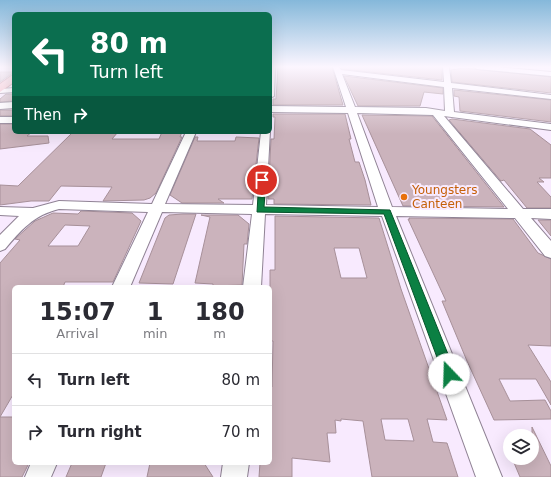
<!DOCTYPE html>
<html lang="en">
<head>
<meta charset="utf-8">
<style>
	:root { --surface:#fff; --page:#f7f7f7; --text:#2b2b33; --muted:#7c7c81; --line:#e1e1e2 }
	body { margin:0; font-family:"DejaVu Sans",sans-serif; background:var(--page); color:var(--text); height:100vh; display:flex; flex-direction:column; font-size:15px; white-space:nowrap }
	* { box-sizing:border-box; margin:0 }
	p { font-size:13px; color:var(--muted) }
	.icon { flex:none; width:22px; height:22px; fill:none; stroke:currentColor; stroke-width:2; stroke-linecap:round; stroke-linejoin:round }
	.map { position:relative; flex:1; overflow:hidden }
	.panel { position:absolute; left:12px; top:285px; width:260px; height:180px; display:flex; flex-direction:column; background:var(--surface); border-radius:6px; box-shadow:0 4px 16px #0002 }
	.panel>* { flex:none }
	.guide { position:absolute; left:12px; top:12px; width:260px; height:122px; border-radius:6px; box-shadow:0 4px 16px #0002; background:#0b6e4f; color:#fff; overflow:hidden }
	.controls { position:absolute; left:503px; top:429px; display:grid; gap:8px }
	.controls a { display:grid; place-items:center; width:36px; height:36px; border-radius:50%; background:var(--surface); box-shadow:0 4px 16px #0002; font-size:20px }
	.pin { position:absolute; display:grid; place-items:center; width:34px; height:34px; color:#fff; margin:-17px; border:2px solid #fff; border-radius:50%; box-shadow:0 1px 4px #0007 }
	.me { position:absolute; width:44px; margin:-22px; rotate:339deg; stroke-linejoin:round; filter:drop-shadow(0 0 3px #0008) }
	.turn { display:flex; align-items:center; gap:14px; height:84px; padding:0 12px; font-size:18px }
	.turn .icon { width:52px; height:52px; stroke-width:2.5 }
	.turn b { display:block; font-size:28px; line-height:34px }
	.then { display:flex; align-items:center; height:38px; padding:0 12px; background:#0003; gap:8px; font-size:15px }
	.eta { display:flex; justify-content:space-evenly; align-items:center; height:68px; text-align:center }
	.eta b { font-size:24px; font-weight:800; line-height:28px }
	ul { padding:0; list-style:none }
	li { display:flex; align-items:center; gap:12px; height:52px; padding:0 12px; border-top:1px solid var(--line) }
	li div { flex:1 }
	li b { display:block; font-size:15px }
	li em { font-style:normal }
	.map>svg:first-child { display:block }
	.building { fill:#cbb3bc; stroke:#a79099; fill-rule:evenodd }
	.lines { fill:none; stroke-linecap:round; stroke-linejoin:round }
	.minor-casing { stroke:#908395; stroke-width:2 }
	.major-casing { stroke:#b26c77; stroke-width:2 }
	.minor { fill:#fff; fill-rule:evenodd }
	.major { fill:#f6b7bf; fill-rule:evenodd }
	.route { fill:#0b8043; stroke:#07532c }
	.food-dot { fill:#e8710a; stroke:#f8eafe; stroke-width:1.5 }
	.labels { text-anchor:middle; stroke-width:4; stroke-linejoin:round; paint-order:stroke }
	.food-label { font-size:12px; fill:#c56008; stroke:#f8eafe; text-anchor:start }
</style>
</head>
<body>
<div class="map">
<svg width="551" height="477" viewBox="0 0 551 477">
	<rect width="100%" height="100%" fill="#f8eafe"/>
	<!-- building -->
	<path class="building" d="M278,67H332L343,105H273V99H276Z
		M341,67H442V80L342,69Z
		M464,68L551,77V93L452,82L451,70Z
		M0,72H14L0,82Z
		M344,76L443,88V94L424,92L420,106H358Z
		M454,90L551,100V122L460,111L459,97L454,96Z
		M6,94H14V101L0,102V99Z
		M0,110H14V116H0Z
		M273,114H345L351,139H349L355,162H359L365,180L371,205L274,204V199H268L271,139H274L275,117H273Z
		M362,115L432,116L504,207L403,206Z
		M452,119L530,129L551,145V178H539L544,182H537L551,197V208H527L504,180L501,181L449,120Z
		M0,124H14V132H32L27,136H48L49,143L0,149Z
		M118,132L112,139H159L162,132H182L180,137H182L156,193L150,198L144,200L103,201L112,187L61,186L49,201H31L0,205V185L18,186L72,133Z
		M195,137H198L197,141H235L236,137L259,138L252,199H218L224,203H182L170,195Z
		M81,211L132,213L141,221L113,282H65L63,287H14V393L0,417H14V463H29L22,477H0V263L20,240L15,239L35,221L53,213L78,214ZM65,225L90,226L78,246H48Z
		M183,214H196L173,284L139,283L165,218L169,215Z
		M201,215H238L249,224L247,244H244L242,285L213,286V284L195,283L210,217Z
		M275,216L379,218L401,289L447,420L427,419L433,442L447,443L458,477H372L363,421L341,419V421L335,420L336,433H327L330,462L292,458V477H259L260,463H270V387H272L273,341H270V270H275ZM334,248H359L367,278H341ZM381,419H408L414,441L385,440Z
		M409,218L513,219L538,253L551,259V346L528,345L551,382V405L536,379H499L510,401L545,400L551,411V419L494,420L467,361L442,301H446L408,219H410Z
		M538,220H551V236Z
		M532,427L551,466V477H520L512,458H532Z
		M72,463H106L101,477H66Z
		M150,463H204L213,477H147Z"/>
	<g class="lines">
		<defs>
			<path id="minor" d="M270,67H275L274,96L270,98Z
				M333,67H339L341,70L444,82L443,67H449L451,83L551,95V99L452,88L454,112L551,124V130L444,116L523,209H551V219L531,218L551,241V258L545,256L515,218L396,216L502,477H476L382,216L265,214L261,287H243L252,214L162,212L130,287H112L148,212L59,209C34,215 21,230 5,249L0,251V235L19,216L0,215V207L33,208L59,201L152,204L186,132H196L165,204L253,205L261,132L270,131L266,205L378,207L348,113L270,112V106L346,107ZM342,74L444,87L445,111L426,108L355,107ZM357,113L433,115L508,209L392,207Z
				M474,67H496L551,72V76L477,69Z
				M14,88V92L0,93V89Z
				M14,102V108L0,109V103Z
				M0,117H14V123H0Z
				M31,463H57L51,477H25Z
				M223,463H249L247,477H221Z"/>
			<path id="major" d="M14,74V82L0,92V84Z"/>
		</defs>
		<!-- minor casing -->
		<use href="#minor" class="minor-casing"/>
		<!-- major casing -->
		<use href="#major" class="major-casing"/>
		<!-- minor -->
		<use href="#minor" class="minor"/>
		<!-- major -->
		<use href="#major" class="major"/>
	</g>
	<!-- sky -->
	<linearGradient id="sky" x2="0" y2="1"><stop stop-color="#85b8da"/><stop offset="0.5" stop-color="#fcf6ff"/><stop offset="1" stop-color="#fcf6ff" stop-opacity="0"/></linearGradient>
	<rect width="551" height="134" fill="url(#sky)"/>
	<!-- route -->
	<path class="route" d="M259,179L266,180L264,207L390,210L456,374L454,379L449,380L445,379L384,214L257,212Z"/>
	<!-- markers -->
	<circle class="food-dot" cx="404" cy="197" r="4"/>
	<g class="labels">
		<!-- food labels -->
		<g class="food-label">
			<text x="412" y="194">Youngsters<tspan x="412" dy="14">Canteen</tspan></text>
		</g>
	</g>
</svg>
<div class="controls">
<a><svg class="icon" aria-label="layers" viewBox="0 0 24 24"><path d="M12 4l9 5-9 5-9-5zM3 14l9 5 9-5"/></svg></a>
</div>
<div class="pin" style="left:262px;top:180px;background:#d93025"><svg class="icon" aria-label="arrive" viewBox="0 0 24 24"><path d="M6 21V4h12l-3 4 3 4H6"/></svg></div>
<svg class="me" style="left:449px;top:374px" viewBox="-20 -20 40 40"><circle r="19" fill="#fff"/><path d="M0-13L10 11 0 6-10 11z" fill="#0b8043"/></svg>
<div class="guide">
<div class="turn"><svg class="icon" aria-label="left" viewBox="0 0 24 24"><path d="M17 20v-9H6M10 6l-5 5 5 5"/></svg><div><b>80 m</b>Turn left</div></div>
<div class="then">Then<svg class="icon" aria-label="right" viewBox="0 0 24 24"><path d="M7 20v-9h11M14 6l5 5-5 5"/></svg></div>
</div>
<section class="panel">
<div class="eta">
<div><b>15:07</b><p>Arrival</p></div>
<div><b>1</b><p>min</p></div>
<div><b>180</b><p>m</p></div>
</div>
<ul>
<li><svg class="icon" aria-label="left" viewBox="0 0 24 24"><path d="M17 20v-9H6M10 6l-5 5 5 5"/></svg><div><b>Turn left</b></div><em>80 m</em></li>
<li><svg class="icon" aria-label="right" viewBox="0 0 24 24"><path d="M7 20v-9h11M14 6l5 5-5 5"/></svg><div><b>Turn right</b></div><em>70 m</em></li>
</ul>
</section>
</div>
</body>
</html>
